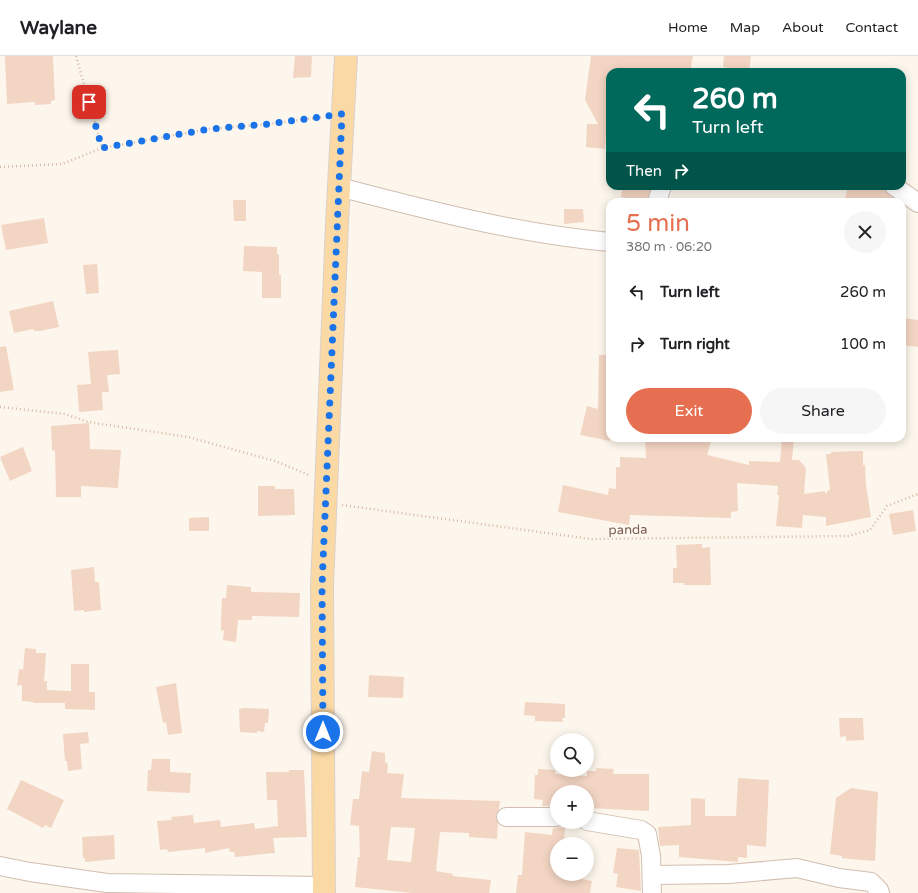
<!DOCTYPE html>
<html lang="en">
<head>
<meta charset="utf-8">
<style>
	:root { --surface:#fff; --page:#f6f6f6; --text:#202124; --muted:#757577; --line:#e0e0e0; --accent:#e76f51 }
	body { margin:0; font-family:"Varela Round",sans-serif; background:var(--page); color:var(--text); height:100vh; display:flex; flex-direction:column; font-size:15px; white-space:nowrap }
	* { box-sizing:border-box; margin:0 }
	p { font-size:13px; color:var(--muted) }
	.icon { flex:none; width:22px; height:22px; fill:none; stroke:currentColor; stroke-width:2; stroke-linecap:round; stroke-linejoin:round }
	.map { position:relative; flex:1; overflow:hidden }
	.side { position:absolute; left:606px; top:142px; width:300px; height:244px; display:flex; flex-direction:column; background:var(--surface); border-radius:12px; box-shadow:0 2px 10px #0003 }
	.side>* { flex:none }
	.top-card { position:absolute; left:606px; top:12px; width:300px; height:122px; border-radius:12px; box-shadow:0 2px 10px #0003; background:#00695c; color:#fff; overflow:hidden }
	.tools { position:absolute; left:550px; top:677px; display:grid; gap:8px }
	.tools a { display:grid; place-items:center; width:44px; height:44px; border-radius:50%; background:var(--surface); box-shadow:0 2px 10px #0003; font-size:20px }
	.pin { position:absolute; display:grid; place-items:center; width:34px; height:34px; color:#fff; margin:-17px; border-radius:8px; box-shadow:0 2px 6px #0006 }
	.me { position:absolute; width:44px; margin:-22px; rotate:0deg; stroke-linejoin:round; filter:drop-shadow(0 0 3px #0008) }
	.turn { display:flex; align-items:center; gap:14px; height:84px; padding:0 20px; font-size:18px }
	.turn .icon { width:52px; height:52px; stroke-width:2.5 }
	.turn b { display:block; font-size:28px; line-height:34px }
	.then { display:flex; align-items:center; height:38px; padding:0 20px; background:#0003; gap:8px; font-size:15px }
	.round { display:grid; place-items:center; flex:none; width:42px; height:42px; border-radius:21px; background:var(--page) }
	.summary { display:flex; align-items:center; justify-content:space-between; height:68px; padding:0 20px }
	h1 { font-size:24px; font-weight:600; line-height:30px; color:var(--accent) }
	.primary-button { display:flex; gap:8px; margin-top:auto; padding:8px 20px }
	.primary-button a { flex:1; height:46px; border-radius:24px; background:var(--accent); color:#fff; font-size:16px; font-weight:600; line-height:46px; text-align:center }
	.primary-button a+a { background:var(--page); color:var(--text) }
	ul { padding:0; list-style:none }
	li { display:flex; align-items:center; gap:12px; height:52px; padding:0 20px }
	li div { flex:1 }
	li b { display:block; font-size:15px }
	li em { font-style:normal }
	header { display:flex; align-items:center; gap:24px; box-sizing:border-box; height:56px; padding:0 20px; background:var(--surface); border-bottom:1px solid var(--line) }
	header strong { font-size:19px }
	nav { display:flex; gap:22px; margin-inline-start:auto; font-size:14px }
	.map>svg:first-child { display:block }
	.building { fill:#f3d5c3; fill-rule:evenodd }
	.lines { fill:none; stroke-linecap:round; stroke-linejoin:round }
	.street-casing { stroke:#d1beb0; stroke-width:20 }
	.primary-casing { stroke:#dad1cd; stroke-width:24 }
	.path { stroke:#d9b8a5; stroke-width:2.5; stroke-dasharray:1 3; stroke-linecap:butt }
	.street { stroke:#fff; stroke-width:18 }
	.primary { stroke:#fbd9a5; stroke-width:22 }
	.route { stroke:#1a73e8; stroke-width:7; stroke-dasharray:0 12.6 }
	.labels { text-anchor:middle; stroke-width:3; stroke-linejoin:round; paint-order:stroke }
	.street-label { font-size:13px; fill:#7a5c4d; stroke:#fffaf3 }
</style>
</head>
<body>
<header>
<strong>Waylane</strong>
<nav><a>Home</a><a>Map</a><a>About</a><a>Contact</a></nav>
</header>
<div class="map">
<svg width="918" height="837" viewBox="0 0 918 837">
	<rect width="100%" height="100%" fill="#fdf6ec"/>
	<!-- building -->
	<path class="building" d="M5,0H53L55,44L51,45V48L35,49V46L7,48Z
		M295,0H312L311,21L293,22Z
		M591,0H693L690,16H610V47H608L605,93L586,91L587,68H598L585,44Z
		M724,0H751L749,15L723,11Z
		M623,130H651L647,145L621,141Z
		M848,130H884L888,138L898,146H844Z
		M233,144H246V165H234Z
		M564,153H583L584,166L564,168Z
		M44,162L48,187L6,194L1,169Z
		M244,190L277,191V198L279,199V219H281V242H262V216L243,215Z
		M97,208L99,237L86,238L83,209Z
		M53,245L59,271L40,275H34L33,273L14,277L9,255Z
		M902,262L918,264V291L902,289Z
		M6,290L14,334L0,336V291Z
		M118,294L120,318L107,319L109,336H102L103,354L79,356L77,329L91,328L88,296Z
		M599,299H610V385L580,379L587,350L598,353Z
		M89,367L90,393L121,394L118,432L81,430V441H56L55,394L52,395L51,370Z
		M645,382H712L707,399L749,409V405L780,406L782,382H794L792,404H799L806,412L804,438L824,435L827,438V435L830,434L826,398H831V396L863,395V409H865L866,429L871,461L826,470V461L803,459L802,472L776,470L779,439H777L778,430L737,427L738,455L731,456V462L630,459L629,469L558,456L563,429L608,439L609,432L616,433V411H620V401L646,402Z
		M23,391L32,415L10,425L0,401Z
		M258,430H275V433H294L295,459L258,460Z
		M913,454L916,475L893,479L889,458Z
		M209,461V475H189V462Z
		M702,488V492L710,491L711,529H684V527H673V512H677L676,489Z
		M94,511L95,526H99L101,554L84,556V554L74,555L71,514Z
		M227,529L251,531V536L300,537L299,561L252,560V564H238L236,586L223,584L224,574L221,575V567L222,542H226Z
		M25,592L36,593V597H46L44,625H47V634L71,635V608H89V636H95V654L65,653V647H33V646L22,645V629L17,630L19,613L23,614Z
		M369,619L404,621L403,642L368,641Z
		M176,627L182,677L168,679L166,666L163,667L156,631Z
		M525,646L565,648V662H562L563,666L535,665V660L524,659Z
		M244,652L269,653L268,667H265L264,676L257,675V677L240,676L239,653Z
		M839,662H863L864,684L846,685V680L840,681Z
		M88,676L89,687L80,688L82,713L68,715L67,705H65L63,678Z
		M372,695L385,697V706L388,708L387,717L404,718L401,742L500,745L499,753L496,761L498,767L497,783L469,781V777L440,776L436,815L453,818L452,820L491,824L489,837H412L355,831L358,801H360L359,770L350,769L353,743H359L362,715L369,716ZM391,771L415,772L411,806L387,804Z
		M152,703H170V716L191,717L190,737L147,735L148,714H151Z
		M596,712L614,713L613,718H649V755L588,752L587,736H557V750H542L543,744L534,743L535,719H538V713L555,714V718L587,720V715H596Z
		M289,714H304L307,781L273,782L275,797L235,801L234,796H230L229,792L205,797V792L168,796L167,793L160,794L157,765L172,764L171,761L193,759L194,767L220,764L221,771L254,767L255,773L278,770L277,744H267L266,716H289Z
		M738,722L769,724L766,791L747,789V802L738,801V806L679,801V789L660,790L658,771L691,769V742L705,743V760H736Z
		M21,724L64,744L51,772L45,769L43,772L7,753Z
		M851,732L878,736L875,805L850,803L842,802V800L830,798L836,742Z
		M565,771L564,788H557V818L592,825L590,837H516L518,819H522L525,776L552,779L553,772Z
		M114,779L115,803L85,806V802H83L82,781Z
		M617,792L639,794L641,835L616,831L618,818L613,817Z"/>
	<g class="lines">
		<defs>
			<path id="street" d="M894,130L918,147
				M339,131C428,154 518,178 610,186
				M657,146L662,130
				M506,761H557
				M587,765L641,774L647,778L651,800L652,837
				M0,810L30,816L107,827L324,830
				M653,819L729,818L797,812L839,822L871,826L879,834L880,837"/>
			<path id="primary" d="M324,837L322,530L337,168L346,0"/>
		</defs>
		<!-- street casing -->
		<use href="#street" class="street-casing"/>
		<!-- primary casing -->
		<use href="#primary" class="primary-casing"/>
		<!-- path -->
		<path class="path" d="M76,0L102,92L209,73L268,68L324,61
			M0,111L62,108L102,92
			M0,351L65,358L88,366L188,381L275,405L309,419
			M342,449L591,483L848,480L870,474L887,450L918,438"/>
		<!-- street -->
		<use href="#street" class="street"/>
		<!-- primary -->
		<use href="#primary" class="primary"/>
	</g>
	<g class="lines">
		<!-- route -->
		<path class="route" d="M89,46L102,92L209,73L268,68L342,58L322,530L323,676"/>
	</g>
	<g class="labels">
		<!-- street labels -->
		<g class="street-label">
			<text transform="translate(628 473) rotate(-1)" y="5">panda</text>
		</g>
	</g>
</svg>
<div class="tools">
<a><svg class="icon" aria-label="search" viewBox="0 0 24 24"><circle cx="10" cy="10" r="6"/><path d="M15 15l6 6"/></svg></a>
<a>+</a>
<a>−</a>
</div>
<div class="pin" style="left:89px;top:46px;background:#d93025"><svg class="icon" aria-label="arrive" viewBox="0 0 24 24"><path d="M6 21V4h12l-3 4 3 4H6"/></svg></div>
<svg class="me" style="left:323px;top:676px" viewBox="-20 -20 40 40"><circle r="17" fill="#1a73e8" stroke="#fff" stroke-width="3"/><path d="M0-11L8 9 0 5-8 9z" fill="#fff"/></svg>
<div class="top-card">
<div class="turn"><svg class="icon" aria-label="left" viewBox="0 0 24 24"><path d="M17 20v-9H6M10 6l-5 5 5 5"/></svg><div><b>260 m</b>Turn left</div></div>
<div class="then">Then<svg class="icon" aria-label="right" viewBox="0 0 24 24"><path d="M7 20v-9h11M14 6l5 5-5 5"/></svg></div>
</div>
<section class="side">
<div class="summary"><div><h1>5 min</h1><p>380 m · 06:20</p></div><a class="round"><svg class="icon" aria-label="close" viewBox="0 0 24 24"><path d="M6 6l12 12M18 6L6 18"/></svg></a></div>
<ul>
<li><svg class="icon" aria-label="left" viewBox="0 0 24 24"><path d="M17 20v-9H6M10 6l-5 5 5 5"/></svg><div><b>Turn left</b></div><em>260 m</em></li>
<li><svg class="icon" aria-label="right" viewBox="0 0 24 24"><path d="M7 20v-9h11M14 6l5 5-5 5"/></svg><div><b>Turn right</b></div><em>100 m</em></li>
</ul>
<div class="primary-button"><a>Exit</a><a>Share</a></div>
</section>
</div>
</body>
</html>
